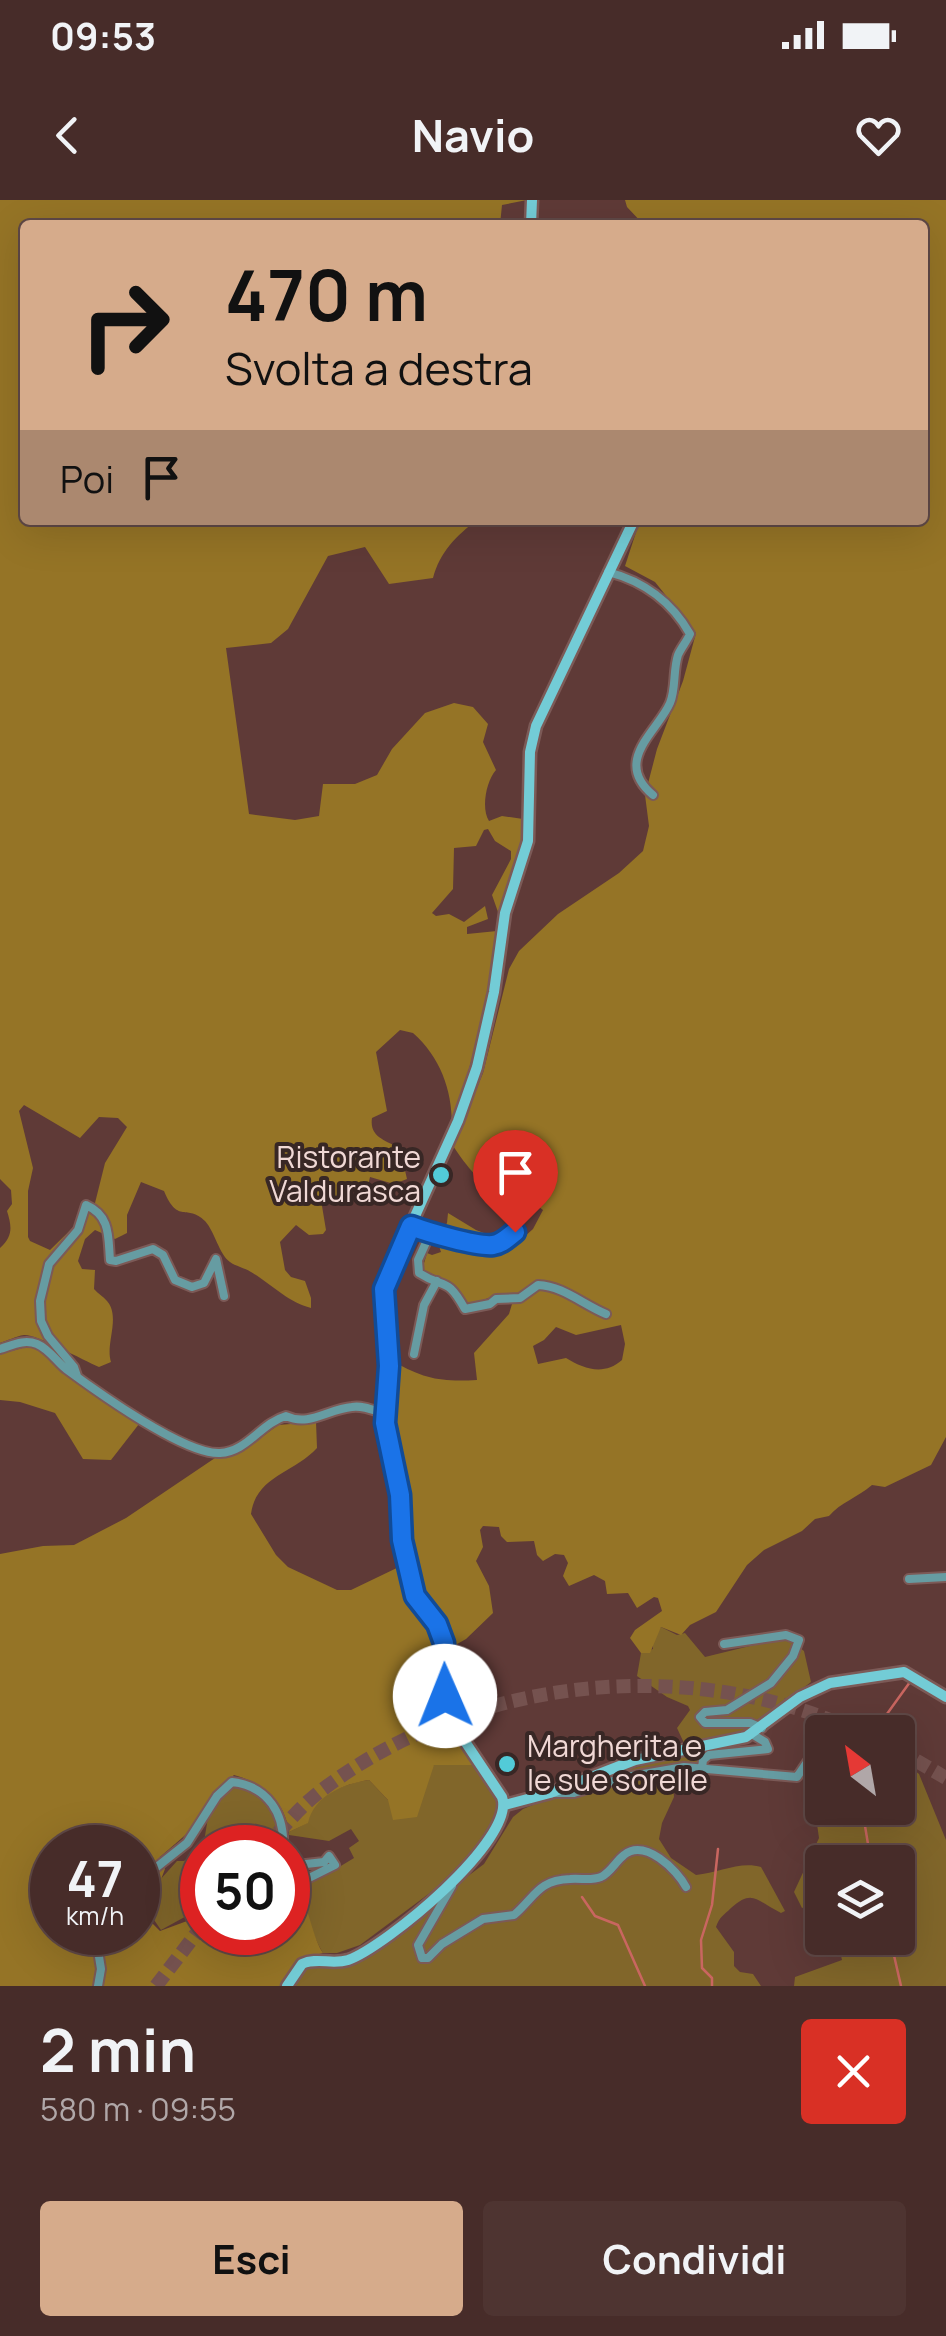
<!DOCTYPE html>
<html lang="it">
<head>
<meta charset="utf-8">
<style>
	:root { --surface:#472c29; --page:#4e3431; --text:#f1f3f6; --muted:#b0a7a8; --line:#5f4846; --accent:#d6ab8b }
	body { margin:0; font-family:Manrope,sans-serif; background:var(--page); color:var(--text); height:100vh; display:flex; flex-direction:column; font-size:38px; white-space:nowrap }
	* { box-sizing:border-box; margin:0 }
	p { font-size:32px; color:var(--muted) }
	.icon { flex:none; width:55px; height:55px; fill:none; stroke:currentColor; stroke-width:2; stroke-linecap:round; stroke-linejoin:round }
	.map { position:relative; height:1786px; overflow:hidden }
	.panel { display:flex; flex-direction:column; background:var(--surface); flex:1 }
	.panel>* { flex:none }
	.top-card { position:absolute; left:20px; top:20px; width:908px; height:305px; border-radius:10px; box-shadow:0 10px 40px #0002,0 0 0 2px var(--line); background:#d6ab8b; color:#111; overflow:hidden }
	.needle { width:65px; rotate:329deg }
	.fabs { position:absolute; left:805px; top:1515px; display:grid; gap:20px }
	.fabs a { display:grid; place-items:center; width:110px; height:110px; border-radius:10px; background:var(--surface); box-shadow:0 10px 40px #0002,0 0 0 2px var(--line); font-size:50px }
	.speed { position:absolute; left:30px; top:1625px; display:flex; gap:20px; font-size:50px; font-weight:700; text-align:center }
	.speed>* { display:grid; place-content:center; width:130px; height:130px; border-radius:50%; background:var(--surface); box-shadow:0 10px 40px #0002,0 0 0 2px var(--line); line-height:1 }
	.speed small { font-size:25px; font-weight:400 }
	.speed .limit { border:15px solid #d22; background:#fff; color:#111 }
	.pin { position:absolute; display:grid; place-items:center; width:85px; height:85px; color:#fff; margin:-102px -42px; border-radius:50% 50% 50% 0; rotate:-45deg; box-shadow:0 0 10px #0007 }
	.pin .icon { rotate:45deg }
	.me { position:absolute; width:110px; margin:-55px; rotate:359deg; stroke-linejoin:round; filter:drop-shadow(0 0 8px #0008) }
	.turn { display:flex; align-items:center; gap:35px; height:210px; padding:0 40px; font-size:45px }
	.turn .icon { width:130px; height:130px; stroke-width:2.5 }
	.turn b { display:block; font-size:70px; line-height:85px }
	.then { display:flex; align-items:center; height:95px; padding:0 40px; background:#0003; gap:20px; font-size:38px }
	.round { display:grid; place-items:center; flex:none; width:105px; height:105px; border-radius:10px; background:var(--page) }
	.headline { display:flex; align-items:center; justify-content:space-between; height:170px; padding:0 40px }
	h1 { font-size:60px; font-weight:700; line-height:75px }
	.primary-button { display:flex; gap:20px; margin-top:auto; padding:20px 40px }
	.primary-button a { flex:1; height:115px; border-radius:10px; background:var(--accent); color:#111; font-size:40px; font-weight:700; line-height:115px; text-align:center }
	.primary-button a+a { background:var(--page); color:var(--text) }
	.status { display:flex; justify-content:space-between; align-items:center; height:70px; padding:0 50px; background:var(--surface); direction:ltr }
	.status svg { height:28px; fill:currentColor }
	header { display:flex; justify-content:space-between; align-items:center; height:130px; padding:0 40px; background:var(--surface); font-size:45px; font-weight:700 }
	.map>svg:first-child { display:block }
	.green { fill:#81662a }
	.forest { fill:#957426; fill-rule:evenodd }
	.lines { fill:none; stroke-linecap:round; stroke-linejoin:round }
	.stream { stroke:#c96660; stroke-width:2.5 }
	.highway-tunnel { stroke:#75524f; stroke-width:14; stroke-dasharray:14 7; stroke-linecap:butt }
	.street-casing { stroke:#7c5a57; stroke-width:12 }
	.secondary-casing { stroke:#7c5a57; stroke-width:15 }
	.street { stroke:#669ca2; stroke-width:8 }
	.secondary { stroke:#73ccd6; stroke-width:10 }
	.route-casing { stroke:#114b97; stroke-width:25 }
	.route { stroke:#1a73e8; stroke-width:18 }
	.poi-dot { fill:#52cbd8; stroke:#382725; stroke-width:4 }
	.labels { text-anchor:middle; stroke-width:8; stroke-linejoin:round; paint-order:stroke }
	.poi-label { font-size:30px; fill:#f0d8d5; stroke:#382725; text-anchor:end }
</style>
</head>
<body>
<div class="status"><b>09:53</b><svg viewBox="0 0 49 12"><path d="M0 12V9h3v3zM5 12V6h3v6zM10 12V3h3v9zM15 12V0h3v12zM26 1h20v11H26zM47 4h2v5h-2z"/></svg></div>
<header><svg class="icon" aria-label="back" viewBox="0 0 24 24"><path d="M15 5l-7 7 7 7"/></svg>Navio<svg class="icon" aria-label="heart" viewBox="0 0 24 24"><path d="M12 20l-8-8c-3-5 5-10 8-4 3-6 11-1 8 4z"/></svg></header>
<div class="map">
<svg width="946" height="1786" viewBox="0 0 946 1786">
	<rect width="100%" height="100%" fill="#5f3a37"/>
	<!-- green -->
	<path class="green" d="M661,1427L677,1435L685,1433L705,1457L786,1437L804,1451L811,1482L749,1530L684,1543L677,1528L690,1510L688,1506L667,1497L637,1476L641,1453L653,1449V1440Z
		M700,1550L697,1563L672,1566L674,1597L662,1623L659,1639L671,1658L696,1675C718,1673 740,1661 761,1667L785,1711L781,1713C755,1700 753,1689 731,1708C723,1716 720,1716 716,1727L734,1752V1766L740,1772L753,1774L761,1786H293L303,1769L351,1764L484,1664L513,1617L523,1609L601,1577Z
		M898,1558L919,1574L946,1640V1786H794L795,1777L842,1760L837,1738H898V1662H822V1701L802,1708L794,1692L819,1638L815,1610L822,1606L898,1608Z
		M451,1563L474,1565L502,1608L465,1663L446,1681L360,1745L337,1753H323C310,1732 307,1709 296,1688L321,1678L354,1658L349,1648L359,1641L351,1629L329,1641L289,1635V1632L307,1623C314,1595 343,1584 369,1580L388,1600L434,1565Z
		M235,1586L256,1595L286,1625L280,1647L203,1648L210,1605Z
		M202,1651L201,1708L161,1730L141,1701L177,1661H184L195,1652Z"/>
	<!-- forest -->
	<path class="forest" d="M0,0H527L502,5L500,25H25V320H477C456,336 440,352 433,378L389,384L365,347L328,356L288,429L271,443L226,448L249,614L295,620L319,616L323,584H355L377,575L392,549L425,513L454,503L473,507L488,524L483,542L496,570C486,581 481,609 489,621L502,616L523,619L521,644L498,712L492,695L511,659V651L495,641L488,629L484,630L476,646L454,648L453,689L432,713L436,716L449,714L464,722L485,706L488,719L467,727V734L497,731C491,796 472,862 452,925C452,889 440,857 413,833L400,830L376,852L387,911L372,918C369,938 387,940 400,949L407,979L394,984L370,977L366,995H362L356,988L339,1001L325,998L322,1006L326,1030L323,1034L309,1035L296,1025L280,1042L285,1070L291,1077L305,1081L311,1098V1108C289,1103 271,1084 251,1072C245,1068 235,1066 230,1062C219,1054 215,1032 205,1021C187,1003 178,1025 164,991L141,982L127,1015V1033L115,1039L95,1030L85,1039L78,1061L82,1069L95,1070L94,1089C98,1094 103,1096 107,1101C121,1117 105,1144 111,1162L99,1167C83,1160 36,1134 24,1135C16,1136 7,1141 0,1143V1048C13,1036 12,1027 7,1011L12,1004L11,990L0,979ZM24,905L80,938L99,917L118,918L127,927L105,963L94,1007L50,1050L30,1041L28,1037V991L33,968L19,911Z
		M625,0H946V1237L931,1265L885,1287L872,1285C857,1298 841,1302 829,1316L815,1319L802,1331L764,1350L747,1365L716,1412L690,1425L681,1435L661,1427L650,1453H641L630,1438L635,1430L662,1411L658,1398L654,1397L637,1408L628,1393L607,1394L605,1381L594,1375L569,1386L563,1376L568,1363L564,1355L555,1354L543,1361L537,1355L534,1341L507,1342L501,1336L499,1327L483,1326L480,1330L483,1347L476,1361L489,1386L493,1413L466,1439L450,1448L442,1423L420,1397L407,1346L393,1237L394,1162C425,1179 441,1182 477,1180L474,1153L509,1114L515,1094C496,1093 485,1100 467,1105L451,1082L422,1070L427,1053L432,1055L441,1052L437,1040L447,1023L448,1013L476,1030L515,1045L533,1029L543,1010C529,999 522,1000 506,995C482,988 466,965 453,946L483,873L509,769L519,751L558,714L619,673L643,651L649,626L645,595L657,549L683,481L696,433L655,382L625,366L640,320H922V25H644L627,7ZM621,1125L625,1144L622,1160C604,1176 584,1169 566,1158L538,1164L533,1146L544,1140L556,1127L576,1135Z
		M30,1146C46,1151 49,1160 61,1170C85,1189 111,1208 139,1224L111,1260L83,1259L55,1213L20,1202L0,1200V1154Z
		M316,1222L317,1248C294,1273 256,1276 251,1314L276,1355L288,1367L337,1390H351L403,1365L412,1401L433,1426L441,1449L440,1489L443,1511L453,1536L474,1565H434L417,1617L393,1620L388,1600L369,1580C343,1584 314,1596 308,1623L289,1632C285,1602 264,1583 234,1575L216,1590L190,1631L160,1657L165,1669L160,1682L142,1704L150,1721L160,1731L187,1721L202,1707V1732H288V1683C310,1696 309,1732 323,1753L298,1760L281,1786H0V1354L43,1346L74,1345L126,1318L215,1258L242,1252L278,1225ZM52,1648H138V1732H52Z"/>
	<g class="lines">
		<!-- stream -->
		<path class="stream" d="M874,1532L910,1482
			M862,1608L871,1662
			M582,1697L595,1716L618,1725L645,1786
			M890,1738L901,1786
			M712,1786V1778L702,1768L701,1740L712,1705L718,1649"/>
		<!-- highway-tunnel -->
		<path class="highway-tunnel" d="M898,1550L946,1578
			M264,1648C281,1630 298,1609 318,1593C468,1477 686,1453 859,1532
			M156,1786L202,1726"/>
		<defs>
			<path id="street" d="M608,372C643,381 672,402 690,434C687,441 681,448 678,455C673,470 676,489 670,503C658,531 612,561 653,595
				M411,1026L429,1036L418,1060L419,1073C445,1090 446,1075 465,1109L490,1104L496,1099L520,1098L538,1085C563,1086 582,1104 606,1114
				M429,1034L494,1045L515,1032
				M0,1149C13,1145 24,1139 37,1144C49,1149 56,1161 66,1169C96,1191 185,1255 220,1253C247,1252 261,1223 286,1216C309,1227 328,1209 352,1207C363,1205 375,1211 386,1214
				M414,1154L424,1105L437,1081
				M77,1176L74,1167L48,1136L41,1121L40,1101L49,1064L78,1030L86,1005C111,1016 108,1037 110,1060L116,1061L153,1049L163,1055L175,1080L192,1087L204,1083L216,1059L224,1096
				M909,1379L946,1377
				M724,1444L786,1435L799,1440L793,1456L771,1483L727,1510L705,1512L700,1517L705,1523H750L762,1528
				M826,1532L834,1523
				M702,1568L703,1560L709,1555L768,1549L765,1542L752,1534
				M550,1593H574L626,1577L684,1567L797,1577L822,1540
				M288,1666L324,1662L329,1656L335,1665L295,1685L288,1680
				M138,1682L187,1643L217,1596L232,1582C268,1586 285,1614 283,1648
				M452,1686L418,1745L422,1758H428L442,1744L483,1719L514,1715C535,1697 538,1680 570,1679C581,1678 591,1681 601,1677C611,1672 616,1661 624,1655C645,1638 677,1670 686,1687
				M95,1732L101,1769L98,1786"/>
			<path id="secondary" d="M531,25L532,0
				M505,1605L550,1593L635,1560L746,1537L800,1497L830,1483L904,1472L946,1497
				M287,1786L302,1764C317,1757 332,1765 348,1760C385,1747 517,1639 502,1597L454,1525L445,1496L444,1443L437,1424L417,1401L405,1355L400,1295L385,1223L389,1167L383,1104L388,1076L458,921L477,867L494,792L505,713L528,641L530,552L536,526L634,320"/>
		</defs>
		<!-- street casing -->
		<use href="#street" class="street-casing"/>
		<!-- secondary casing -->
		<use href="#secondary" class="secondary-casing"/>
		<!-- street -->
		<use href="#street" class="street"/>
		<!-- secondary -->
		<use href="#secondary" class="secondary"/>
	</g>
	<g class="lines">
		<defs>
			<path id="route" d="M445,1496L444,1443L437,1424L415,1396L402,1340L400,1295L385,1223L389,1166L384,1089L411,1026C427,1032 477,1047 493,1045C502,1044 508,1037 515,1032"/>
		</defs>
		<!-- route casing -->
		<use href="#route" class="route-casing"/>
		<!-- route -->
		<use href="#route" class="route"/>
	</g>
	<!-- markers -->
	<g class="poi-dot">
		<circle cx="441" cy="975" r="10"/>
		<circle cx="507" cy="1564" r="10"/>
	</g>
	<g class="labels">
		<!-- poi labels -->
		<g class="poi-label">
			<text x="421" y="968">Ristorante<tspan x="421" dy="34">Valdurasca</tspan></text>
			<text x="527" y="1557" text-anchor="start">Margherita e<tspan x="527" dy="34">le sue sorelle</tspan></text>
		</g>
	</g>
</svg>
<div class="fabs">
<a><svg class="needle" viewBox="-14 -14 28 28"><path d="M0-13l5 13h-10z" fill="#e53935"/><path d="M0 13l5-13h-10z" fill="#b0a7a8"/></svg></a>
<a><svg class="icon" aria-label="layers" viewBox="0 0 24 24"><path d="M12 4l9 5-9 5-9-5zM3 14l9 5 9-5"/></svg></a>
</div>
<div class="speed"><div>47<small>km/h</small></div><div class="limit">50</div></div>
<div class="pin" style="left:515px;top:1032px;background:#d93025"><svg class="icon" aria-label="arrive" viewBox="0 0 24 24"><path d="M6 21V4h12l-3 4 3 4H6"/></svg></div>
<svg class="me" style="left:445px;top:1496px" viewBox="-20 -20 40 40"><circle r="19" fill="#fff"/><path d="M0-13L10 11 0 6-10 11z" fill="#1a73e8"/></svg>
<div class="top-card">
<div class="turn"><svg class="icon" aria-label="right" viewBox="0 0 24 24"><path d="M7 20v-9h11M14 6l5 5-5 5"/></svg><div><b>470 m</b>Svolta a destra</div></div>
<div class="then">Poi<svg class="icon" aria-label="arrive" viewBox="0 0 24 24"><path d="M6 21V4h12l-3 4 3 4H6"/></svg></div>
</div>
</div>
<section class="panel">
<div class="headline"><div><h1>2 min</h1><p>580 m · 09:55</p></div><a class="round" style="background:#d93025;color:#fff"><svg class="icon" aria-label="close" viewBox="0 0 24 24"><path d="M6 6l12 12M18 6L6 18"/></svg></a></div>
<div class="primary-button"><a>Esci</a><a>Condividi</a></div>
</section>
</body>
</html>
